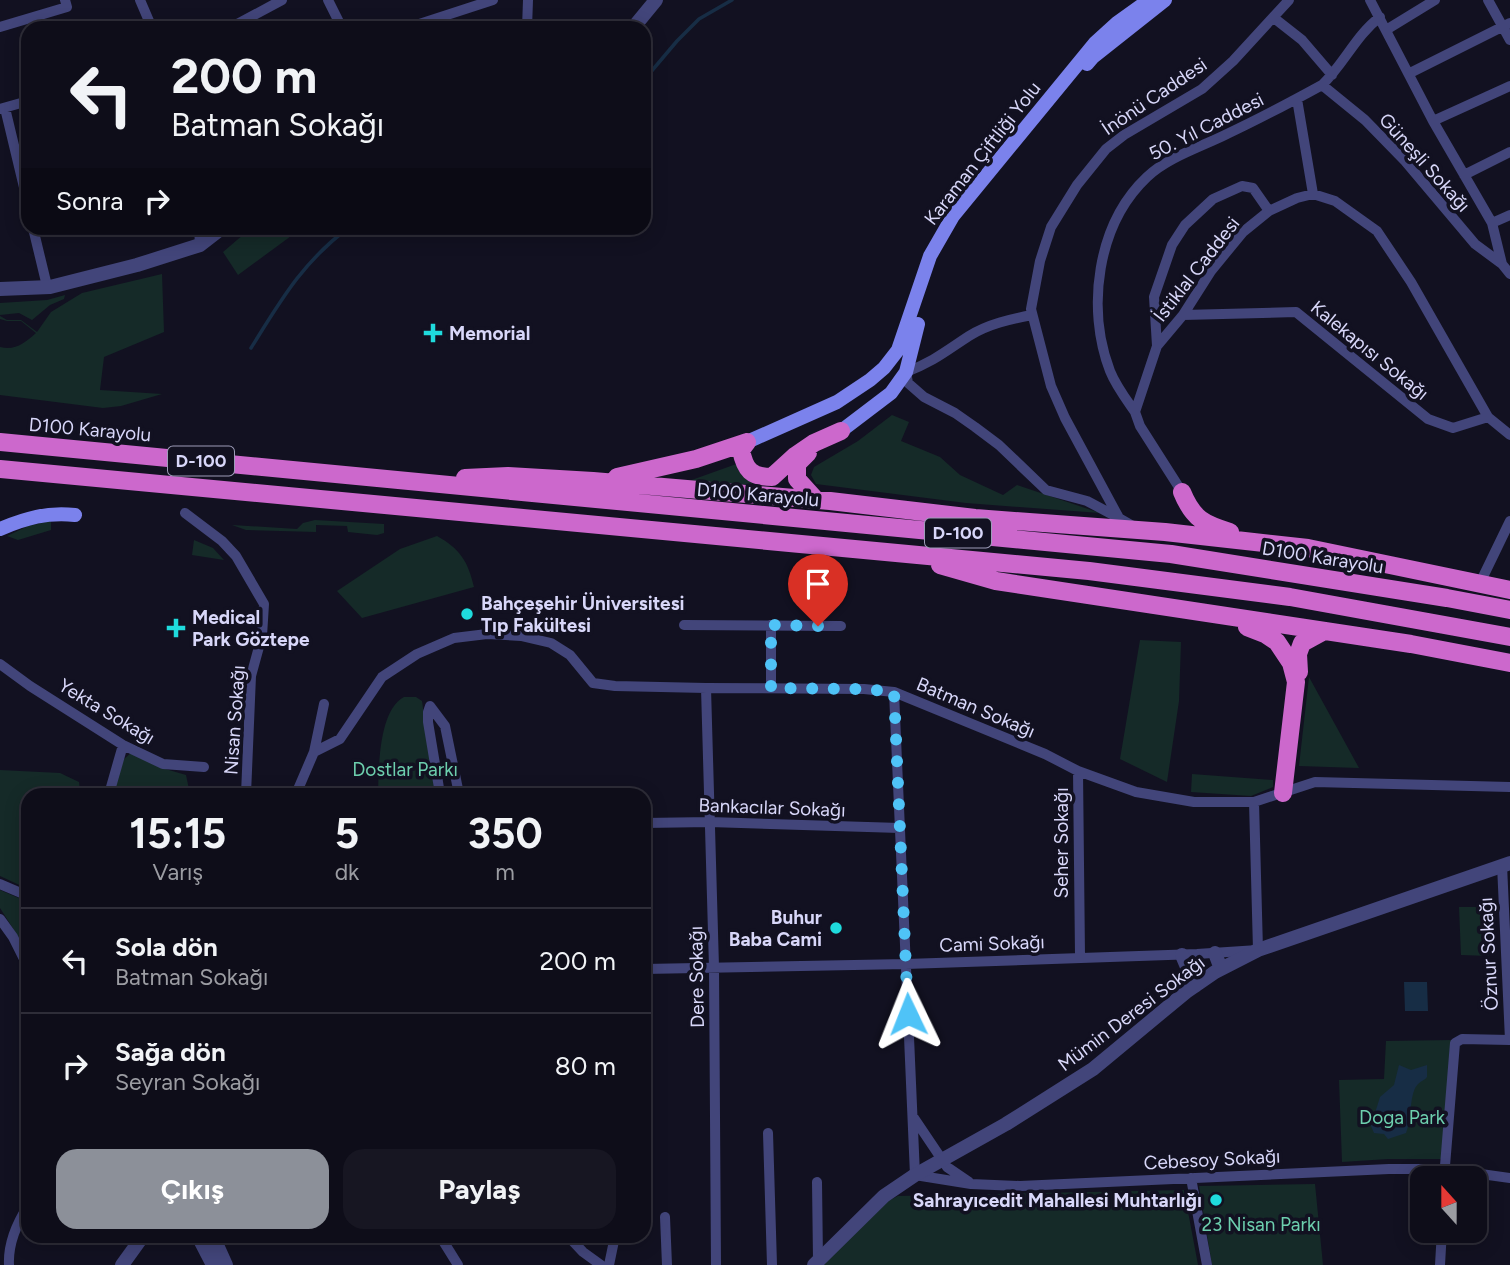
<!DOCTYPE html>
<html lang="tr">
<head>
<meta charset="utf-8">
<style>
	:root { --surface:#0e0d19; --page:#171622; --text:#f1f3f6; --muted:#9b9ca2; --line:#2e2d38; --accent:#8c9099 }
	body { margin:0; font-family:Figtree,sans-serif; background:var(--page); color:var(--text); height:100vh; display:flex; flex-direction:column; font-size:26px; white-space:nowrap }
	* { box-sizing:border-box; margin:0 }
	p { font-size:23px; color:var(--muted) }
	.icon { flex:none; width:38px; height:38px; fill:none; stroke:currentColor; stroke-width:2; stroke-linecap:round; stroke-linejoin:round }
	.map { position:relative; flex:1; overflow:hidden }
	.drawer { position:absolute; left:21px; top:788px; width:630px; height:455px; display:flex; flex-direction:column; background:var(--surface); border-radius:21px; box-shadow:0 4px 18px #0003,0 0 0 2px var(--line) }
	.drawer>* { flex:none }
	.guide { position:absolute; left:21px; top:21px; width:630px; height:214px; border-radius:21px; box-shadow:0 4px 18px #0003,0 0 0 2px var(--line); background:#0e0d19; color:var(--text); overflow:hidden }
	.needle { width:46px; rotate:339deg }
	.fabs { position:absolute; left:1410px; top:1166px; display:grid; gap:14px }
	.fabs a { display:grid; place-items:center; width:77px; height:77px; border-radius:14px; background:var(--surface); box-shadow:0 4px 18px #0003,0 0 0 2px var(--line); font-size:35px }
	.pin { position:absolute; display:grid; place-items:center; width:60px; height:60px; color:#fff; margin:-72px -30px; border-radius:50% 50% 50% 0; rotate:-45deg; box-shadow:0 0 7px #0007 }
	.pin .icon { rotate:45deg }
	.me { position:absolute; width:77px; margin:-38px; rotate:358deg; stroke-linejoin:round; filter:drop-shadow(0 0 5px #0008) }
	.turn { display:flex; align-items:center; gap:24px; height:147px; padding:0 35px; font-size:32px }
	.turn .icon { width:91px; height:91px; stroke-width:2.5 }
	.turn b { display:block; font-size:49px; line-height:60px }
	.then { display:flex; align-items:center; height:66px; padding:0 35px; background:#0003; gap:14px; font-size:26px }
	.eta { display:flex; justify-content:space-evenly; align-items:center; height:119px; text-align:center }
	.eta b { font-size:42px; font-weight:700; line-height:49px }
	.primary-button { display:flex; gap:14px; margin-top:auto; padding:14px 35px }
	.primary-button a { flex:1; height:80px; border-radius:21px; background:var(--accent); color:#fff; font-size:28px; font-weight:700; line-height:80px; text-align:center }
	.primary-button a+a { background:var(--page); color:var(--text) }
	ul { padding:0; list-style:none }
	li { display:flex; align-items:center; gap:21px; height:105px; padding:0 35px; border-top:2px solid var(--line) }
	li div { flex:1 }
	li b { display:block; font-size:26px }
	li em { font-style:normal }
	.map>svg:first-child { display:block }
	.green { fill:#152a28 }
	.water { fill:#172d45 }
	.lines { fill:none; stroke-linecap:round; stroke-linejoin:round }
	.stream { stroke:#172d45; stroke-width:3.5 }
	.minor { stroke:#42457a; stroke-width:10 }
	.tertiary { stroke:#42457a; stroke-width:14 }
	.secondary { stroke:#7b82ec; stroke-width:14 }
	.trunk { stroke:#cc68cc; stroke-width:18 }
	.route { stroke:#4fc3f7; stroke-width:12; stroke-dasharray:0 21.6 }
	.poi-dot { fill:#1fdbdd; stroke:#121121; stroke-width:2.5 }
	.labels { text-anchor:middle; stroke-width:7; stroke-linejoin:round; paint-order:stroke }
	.shield { fill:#121121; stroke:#9d9cb8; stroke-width:2 }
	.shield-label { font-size:18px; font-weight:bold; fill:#d8d7f9 }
	.street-label { font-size:19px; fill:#d8d7f9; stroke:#121121 }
	.poi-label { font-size:19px; font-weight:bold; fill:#d8d7f9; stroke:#121121; text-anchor:start }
	.park-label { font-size:19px; fill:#6dcfae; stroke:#121121 }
</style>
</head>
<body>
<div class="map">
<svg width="1510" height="1265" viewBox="0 0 1510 1265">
	<rect width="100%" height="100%" fill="#121121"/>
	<!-- green -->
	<path class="green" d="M251,228H302L238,275L223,252Z
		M162,274L164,332L104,357L100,390L162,394L121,406L103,408L0,395V347C15,351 25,343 36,333L21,321H7L0,319V316L7,320H21L37,332L51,312L82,293Z
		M65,295L64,299L50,305L32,320L19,313L0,315V303L47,300Z
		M892,415L909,422L901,441L940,457L960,475L1003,495L1017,485L1100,513L966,503L816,484L811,475L814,467L858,441Z
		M742,462L753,485L686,482Z
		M315,520L384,524V533L377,535L348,532L347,526L316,525V532L246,530L232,525L297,529L303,523Z
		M51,521V530L18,540L7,536L28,526Z
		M437,536C460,549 468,561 474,587L362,618L337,591L400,549Z
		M194,540L213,548L224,560L192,555Z
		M1140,640L1181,642L1179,701L1167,782L1120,759Z
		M1309,677L1359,768L1299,766Z
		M404,697H416L422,701L435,794H378C379,769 378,711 404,697Z
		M131,753L162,768L186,775L190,794H112L124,759Z
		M0,770L60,773L79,782L80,791L73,794H28V818L25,820L28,826V889L0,876Z
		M1192,774L1273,780V787L1251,796L1191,792Z
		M0,890L28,902V952L0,908Z
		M1459,907H1489V956L1461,955Z
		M1453,1040L1441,1159H1388L1342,1162L1339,1080L1384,1079L1386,1041Z
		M1315,1184L1323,1265H1212L1199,1186Z
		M1184,1190L1198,1265H822L888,1201L898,1196Z"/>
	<!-- water -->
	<path class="water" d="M1404,982H1427L1428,1011H1405Z
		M1399,1065L1411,1070L1427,1065V1077C1425,1080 1421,1081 1418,1084C1409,1093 1412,1119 1406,1133L1388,1139L1384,1134L1374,1133L1371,1126L1380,1097L1394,1085Z"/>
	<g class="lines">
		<!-- stream -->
		<path class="stream" d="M644,80L677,41L699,19L732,0
			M251,348C281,300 302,263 348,228"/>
		<!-- minor -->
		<path class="minor" d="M140,0L152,28
			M328,0L342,28
			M1370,0L1433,121L1492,223L1502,264L1510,274
			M1488,0L1510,40
			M1274,18L1302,40L1332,75
			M0,27L67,7L65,0
			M230,28L282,0
			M407,28L493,0
			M527,28L528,0
			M1386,30L1435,0
			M1410,73L1510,23
			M1322,85L1365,120L1405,161L1475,244L1502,264
			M1297,99L1313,194
			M5,108L28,204
			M0,109L28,101
			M1433,121L1510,86
			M1464,175L1510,152
			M1492,223L1510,215
			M33,228L47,286
			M199,228L200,245
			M1032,315C1011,319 988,324 969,336C946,351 933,362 906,372L908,383L924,397L955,413L975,427L999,445L1046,490L1087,501L1119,518
			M1183,315L1296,312L1428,419L1453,428L1488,417
			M1157,346L1154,297L1172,245L1185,225L1213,199L1242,186L1253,188L1269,211
			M1135,412C1126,399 1116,386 1110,371C1086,308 1097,224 1147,177C1168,157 1201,147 1227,134C1259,119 1291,102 1322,85C1344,64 1356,35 1380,17
			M1182,492L1140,426L1135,412L1157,346L1183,315L1211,271L1243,232L1269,211L1297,198L1313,194L1335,201L1377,231L1411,282L1488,417L1510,435
			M185,513L222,541L236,556L264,604L262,636L251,676L246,794
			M1133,526L1119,518L1065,418L1051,386L1031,309L1040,261L1051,227L1077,185L1106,149L1124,135L1202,89L1233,61L1289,0
			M1480,583L1510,521
			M684,625L841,626
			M771,625V688
			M0,664L30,686L123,745L163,764L204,767
			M706,688L714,967L716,1265
			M894,692L915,1175L971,1184L1020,1186L1389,1169H1445L1510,1178
			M314,752L340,739L382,677L417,654L454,638L487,634L521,636L551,643L570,655L593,683L615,686L706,688L864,689L894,692L1045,754L1078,771L1136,792L1194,802H1254L1315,782L1510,787
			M1078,771L1080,956
			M109,794L123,745
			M296,794L314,752L324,704
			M440,794L428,722V712L430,706L445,726L459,794
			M644,823L710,822L900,828
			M1502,865L1510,1040
			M0,884L28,896
			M0,919L13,937L28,967
			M644,969L906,964L1197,954L1258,950L1254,802
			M914,1118L947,1167L969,1182
			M768,1133L772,1265
			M1191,1178L1207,1265
			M1444,1178L1455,1043L1462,1039L1510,1040
			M817,1182L818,1260
			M665,1217L667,1265
			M440,1236L458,1265
			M568,1236L583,1252L601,1265
			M9,1265C8,1245 17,1223 28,1206
			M609,1265L615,1236
			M1440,1265L1442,1230"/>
		<!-- tertiary -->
		<path class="tertiary" d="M633,28L656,0
			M0,289L50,287L137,265L200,245L222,228
			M1215,953L1221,969
			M1182,955L1195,986
			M198,1236L213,1265
			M213,1236L226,1265
			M122,1265L143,1236
			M814,1265L884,1196L915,1175L1006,1124L1093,1069L1186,992L1215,972L1258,950L1510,863"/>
		<!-- secondary -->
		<path class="secondary" d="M1087,64L1093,57L1165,0
			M841,431L891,393L906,372L918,324
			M747,442L837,402L870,380L884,368L898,350L930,256L953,216L1095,43L1117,23L1149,0
			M0,529C26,518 47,512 75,515"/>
		<!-- trunk -->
		<path class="trunk" d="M0,442L1171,554L1447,598L1510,610
			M747,442L741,450C745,470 751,477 772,477L795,456L814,443L841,431
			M808,453L797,464V479L816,500
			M0,469L1089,571L1290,597L1510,637
			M617,477L696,459L747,442
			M465,478L508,476L593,481L830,501L975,518L1165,532L1308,548L1510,590
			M1182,492C1193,519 1204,524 1230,532
			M940,565L996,581L1411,644L1510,663
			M1247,627L1265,634L1277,642L1291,663L1296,682L1283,793
			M1299,672L1298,654L1302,643L1324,631"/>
	</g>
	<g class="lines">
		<!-- route -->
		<path class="route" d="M818,626L771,625V688L864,689L894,692L908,1014"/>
	</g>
	<!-- markers -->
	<g class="poi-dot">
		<path d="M429.5 322.5h7v7h7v7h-7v7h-7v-7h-7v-7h7z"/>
		<circle cx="467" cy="614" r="7"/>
		<path d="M172.5 617.5h7v7h7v7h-7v7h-7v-7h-7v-7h7z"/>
		<circle cx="836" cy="928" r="7"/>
		<circle cx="1216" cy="1200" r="7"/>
	</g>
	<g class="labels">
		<!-- shield labels -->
		<g class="shield">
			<rect x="168" y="446.5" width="66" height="29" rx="5"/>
			<rect x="925" y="518.5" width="66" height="29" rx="5"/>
		</g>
		<g class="shield-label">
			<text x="201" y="467">D-100</text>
			<text x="958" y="539">D-100</text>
		</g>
		<!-- street labels -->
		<g class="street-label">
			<text transform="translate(1154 96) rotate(-34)" y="7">İnönü Caddesi</text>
			<text transform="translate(1206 126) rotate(-27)" y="7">50. Yıl Caddesi</text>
			<text transform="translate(982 153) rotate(-52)" y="7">Karaman Çiftliği Yolu</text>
			<text transform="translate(1425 162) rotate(48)" y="7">Güneşli Sokağı</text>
			<text transform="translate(1196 269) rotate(-52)" y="7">İstiklal Caddesi</text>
			<text transform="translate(1370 350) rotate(39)" y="7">Kalekapısı Sokağı</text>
			<text transform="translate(90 429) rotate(5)" y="7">D100 Karayolu</text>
			<text transform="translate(758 494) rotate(5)" y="7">D100 Karayolu</text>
			<text transform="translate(1323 557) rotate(9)" y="7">D100 Karayolu</text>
			<text transform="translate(976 707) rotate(23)" y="7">Batman Sokağı</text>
			<text transform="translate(107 711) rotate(31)" y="7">Yekta Sokağı</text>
			<text transform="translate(234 720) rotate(-86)" y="7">Nisan Sokağı</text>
			<text transform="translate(772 807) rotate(2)" y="7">Bankacılar Sokağı</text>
			<text transform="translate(1061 843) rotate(-90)" y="7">Seher Sokağı</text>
			<text transform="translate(992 943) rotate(-2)" y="7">Cami Sokağı</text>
			<text transform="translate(1488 954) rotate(-93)" y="7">Öznur Sokağı</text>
			<text transform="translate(696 977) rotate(-91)" y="7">Dere Sokağı</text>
			<text transform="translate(1131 1013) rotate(-37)" y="7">Mümin Deresi Sokağı</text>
			<text transform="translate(1212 1159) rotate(-3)" y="7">Cebesoy Sokağı</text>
		</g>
		<!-- poi labels -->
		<g class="poi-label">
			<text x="449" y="340">Memorial</text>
			<text x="481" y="610">Bahçeşehir Üniversitesi<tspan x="481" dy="22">Tıp Fakültesi</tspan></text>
			<text x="192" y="624">Medical<tspan x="192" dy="22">Park Göztepe</tspan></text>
			<text x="822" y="924" text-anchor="end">Buhur<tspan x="822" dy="22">Baba Cami</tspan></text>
			<text x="1202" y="1207" text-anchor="end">Sahrayıcedit Mahallesi Muhtarlığı</text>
		</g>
		<!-- park labels -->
		<g class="park-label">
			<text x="405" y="776">Dostlar Parkı</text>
			<text x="1402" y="1124">Doga Park</text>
			<text x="1261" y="1231">23 Nisan Parkı</text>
		</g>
	</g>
</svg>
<div class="fabs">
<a><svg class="needle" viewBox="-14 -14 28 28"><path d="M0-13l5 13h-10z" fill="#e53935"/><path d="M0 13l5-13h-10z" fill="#9b9ca2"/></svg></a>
</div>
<div class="pin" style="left:818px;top:626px;background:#d93025"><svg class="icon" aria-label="arrive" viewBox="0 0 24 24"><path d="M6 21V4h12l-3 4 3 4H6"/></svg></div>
<svg class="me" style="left:908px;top:1014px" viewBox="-20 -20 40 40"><path d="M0-17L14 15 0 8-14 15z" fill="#4fc3f7" stroke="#fff" stroke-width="4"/></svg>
<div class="guide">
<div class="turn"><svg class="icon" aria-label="left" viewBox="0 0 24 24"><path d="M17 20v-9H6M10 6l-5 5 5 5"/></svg><div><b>200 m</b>Batman Sokağı</div></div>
<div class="then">Sonra<svg class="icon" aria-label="right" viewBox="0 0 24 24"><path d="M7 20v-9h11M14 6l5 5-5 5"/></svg></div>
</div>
<section class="drawer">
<div class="eta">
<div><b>15:15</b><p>Varış</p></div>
<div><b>5</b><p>dk</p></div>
<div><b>350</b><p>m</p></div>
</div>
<ul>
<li><svg class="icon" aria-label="left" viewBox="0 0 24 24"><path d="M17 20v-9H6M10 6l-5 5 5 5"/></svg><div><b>Sola dön</b><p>Batman Sokağı</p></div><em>200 m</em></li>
<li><svg class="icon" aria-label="right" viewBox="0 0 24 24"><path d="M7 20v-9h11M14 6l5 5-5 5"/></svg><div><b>Sağa dön</b><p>Seyran Sokağı</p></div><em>80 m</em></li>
</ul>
<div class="primary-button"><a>Çıkış</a><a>Paylaş</a></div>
</section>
</div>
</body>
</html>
